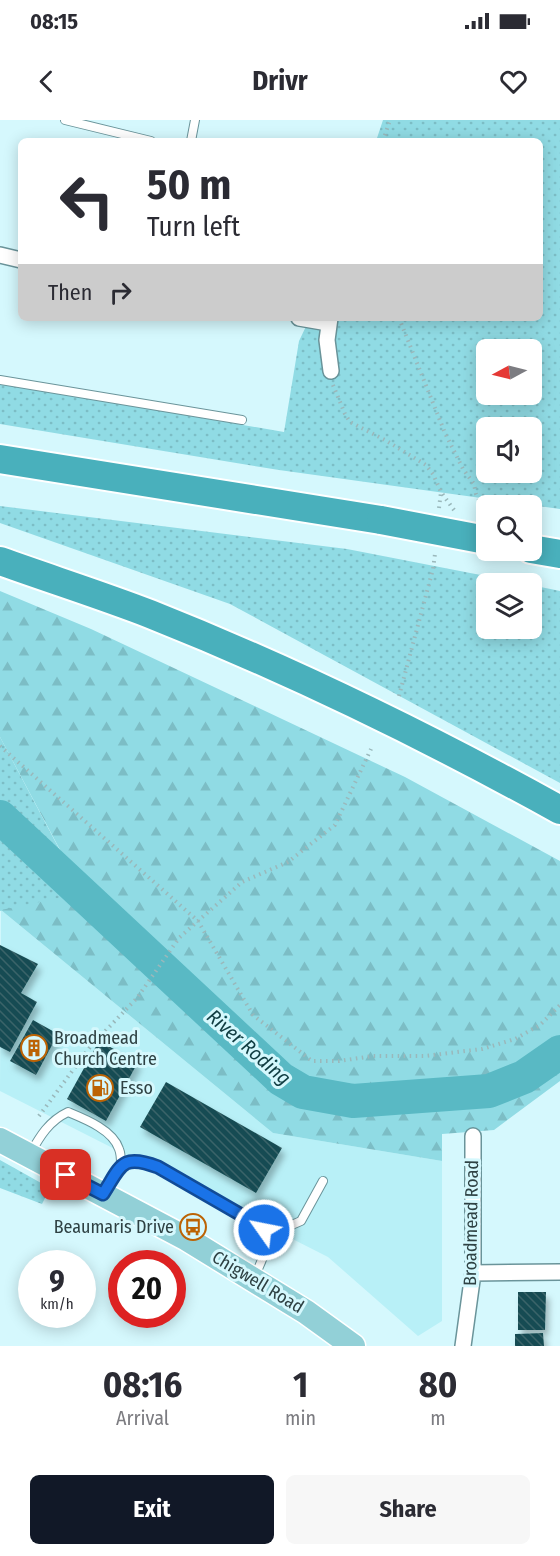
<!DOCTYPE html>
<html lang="en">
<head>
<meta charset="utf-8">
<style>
	:root { --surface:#fff; --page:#f7f7f7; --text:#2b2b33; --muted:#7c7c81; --accent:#111827 }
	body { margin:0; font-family:"Fira Sans Condensed",sans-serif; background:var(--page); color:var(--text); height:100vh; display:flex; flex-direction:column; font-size:22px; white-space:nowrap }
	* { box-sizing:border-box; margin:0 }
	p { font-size:20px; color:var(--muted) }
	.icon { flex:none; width:33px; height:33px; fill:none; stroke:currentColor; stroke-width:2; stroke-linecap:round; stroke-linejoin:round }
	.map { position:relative; height:1226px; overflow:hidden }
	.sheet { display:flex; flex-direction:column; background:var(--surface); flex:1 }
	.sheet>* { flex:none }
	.hud { position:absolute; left:18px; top:18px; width:525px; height:183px; border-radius:9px; box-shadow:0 3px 15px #0003; background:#fff; color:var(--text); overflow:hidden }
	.needle { width:39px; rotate:263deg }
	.controls { position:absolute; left:476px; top:219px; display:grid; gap:12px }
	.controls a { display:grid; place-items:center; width:66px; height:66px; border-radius:9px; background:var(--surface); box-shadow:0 3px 15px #0003; font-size:30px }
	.speed { position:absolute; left:18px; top:1130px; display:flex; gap:12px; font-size:30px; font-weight:700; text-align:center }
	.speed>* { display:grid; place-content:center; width:78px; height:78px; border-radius:50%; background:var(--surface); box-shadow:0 3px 15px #0003; line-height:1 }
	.speed small { font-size:15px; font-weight:400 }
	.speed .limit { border:9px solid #d22; background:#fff; color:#111 }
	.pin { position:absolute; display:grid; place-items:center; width:51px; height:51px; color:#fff; margin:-26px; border-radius:12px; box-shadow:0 3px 9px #0006 }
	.me { position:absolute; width:66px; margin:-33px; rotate:303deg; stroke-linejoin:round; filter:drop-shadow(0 0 4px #0008) }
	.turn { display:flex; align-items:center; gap:21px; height:126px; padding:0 30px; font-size:27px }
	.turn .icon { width:78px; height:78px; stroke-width:2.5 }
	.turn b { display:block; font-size:42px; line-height:51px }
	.then { display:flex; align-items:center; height:57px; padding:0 30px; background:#0003; gap:12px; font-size:22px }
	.eta { display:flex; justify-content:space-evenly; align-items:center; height:102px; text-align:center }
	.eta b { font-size:36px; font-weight:700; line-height:42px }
	.primary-button { display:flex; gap:12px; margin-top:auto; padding:12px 30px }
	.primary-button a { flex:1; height:69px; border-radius:9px; background:var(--accent); color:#fff; font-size:24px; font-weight:700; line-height:69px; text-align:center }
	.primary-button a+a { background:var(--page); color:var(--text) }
	.status { display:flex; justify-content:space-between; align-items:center; height:42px; padding:0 30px; background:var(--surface); direction:ltr }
	.status svg { height:16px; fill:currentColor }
	header { display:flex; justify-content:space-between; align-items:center; height:78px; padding:0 30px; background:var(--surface); font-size:27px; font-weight:700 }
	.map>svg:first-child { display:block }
	.built { fill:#b8f0f7 }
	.grass { fill:url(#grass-dots); fill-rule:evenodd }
	.forest { fill:url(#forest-firs) }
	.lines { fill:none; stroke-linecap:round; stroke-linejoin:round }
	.river { stroke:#59b9c4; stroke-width:34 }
	.building { fill:url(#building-back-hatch); filter:url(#shadow) }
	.lane-casing { stroke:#6a949a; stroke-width:10 }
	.street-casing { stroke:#6a949a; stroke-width:18 }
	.primary-casing { stroke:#fff; stroke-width:27 }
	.highway-casing { stroke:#fff; stroke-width:32 }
	.path { stroke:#9ab8bb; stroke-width:4; stroke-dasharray:1.5 4.5; stroke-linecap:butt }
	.lane { stroke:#fff; stroke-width:8 }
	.street { stroke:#fff; stroke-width:15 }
	.primary { stroke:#92d0d7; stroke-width:24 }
	.highway { stroke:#49b0bc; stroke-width:28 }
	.highway-bridge-casing { stroke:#fff; stroke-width:32; stroke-linecap:butt }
	.highway-bridge { stroke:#49b0bc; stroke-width:28 }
	.route-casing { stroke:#114b97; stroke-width:15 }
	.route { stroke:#1a73e8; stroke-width:10 }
	.labels { text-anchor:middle; stroke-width:6; stroke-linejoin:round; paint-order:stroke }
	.poi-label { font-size:18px; fill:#2e4143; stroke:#d5f8fd; text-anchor:start }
	.street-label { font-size:18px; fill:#2e4143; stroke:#d5f8fd }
	.water-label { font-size:20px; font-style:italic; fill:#103d42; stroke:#d5f8fd }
</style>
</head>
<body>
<div class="status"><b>08:15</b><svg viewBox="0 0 49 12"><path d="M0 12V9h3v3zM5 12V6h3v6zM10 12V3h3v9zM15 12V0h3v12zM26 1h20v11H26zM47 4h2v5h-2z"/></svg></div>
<header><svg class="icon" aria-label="back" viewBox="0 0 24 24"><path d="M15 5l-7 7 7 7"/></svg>Drivr<svg class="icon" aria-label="heart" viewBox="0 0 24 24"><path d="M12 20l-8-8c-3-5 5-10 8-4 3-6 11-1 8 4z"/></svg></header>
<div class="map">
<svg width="560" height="1226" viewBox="0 0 560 1226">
	<defs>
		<pattern id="grass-dots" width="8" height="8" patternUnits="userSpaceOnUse" patternTransform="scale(1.5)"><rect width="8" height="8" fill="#90dbe4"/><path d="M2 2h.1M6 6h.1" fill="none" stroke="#7cbdc5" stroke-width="1.8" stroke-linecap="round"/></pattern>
		<pattern id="forest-firs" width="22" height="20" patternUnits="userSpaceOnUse" patternTransform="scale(1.5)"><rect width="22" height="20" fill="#90dbe4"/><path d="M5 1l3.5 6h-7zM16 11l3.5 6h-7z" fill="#7cbdc5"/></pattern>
		<pattern id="building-back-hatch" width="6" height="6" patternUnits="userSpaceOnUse" patternTransform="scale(1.5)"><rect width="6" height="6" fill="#184c52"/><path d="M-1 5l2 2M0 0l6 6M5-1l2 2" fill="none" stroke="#3a6469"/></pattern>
		<filter id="shadow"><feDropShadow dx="3.5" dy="6" stdDeviation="3" flood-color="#0004"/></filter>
	</defs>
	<rect width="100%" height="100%" fill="#d5f8fd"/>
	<!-- built -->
	<path class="built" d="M1,790L273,1013L442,1041V1201L418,1216L328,1137L0,971Z"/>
	<!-- grass -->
	<path class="grass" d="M383,0H560V389L279,350L0,304V263L284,312L299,221L310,198H540V21H376ZM486,230H531V274H486ZM486,308H531V352H486Z
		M0,386L347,429L522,463L486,464V508H531V465L560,471V663L230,484L0,403Z
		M0,617L83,774L0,791Z
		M0,1040L50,1068L42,1084L0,1068Z"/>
	<!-- forest -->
	<path class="forest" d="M0,471L91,509L405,657L560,741V961L494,1010L442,1014V1041L273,1013L1,790L83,773L0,617Z"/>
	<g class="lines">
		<!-- river -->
		<path class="river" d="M0,697L281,959L303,972L353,981L489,971L524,957L560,932"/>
	</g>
	<!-- building -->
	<path class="building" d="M0,825L38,844L21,873L37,882L10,932L0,927Z
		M33,900L58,914L36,955L10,941Z
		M99,921L138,942L106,1001L67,979Z
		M166,962L282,1028L256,1073L140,1007Z
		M518,1172H546L545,1210H518Z
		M543,1213L544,1226H515V1214Z"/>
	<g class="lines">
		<defs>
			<path id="lane" d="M65,0L151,21
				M191,21L195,0
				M0,260L242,300
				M30,1034C40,1016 49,1001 68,992C85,999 113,1010 119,1029C121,1034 121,1040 121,1044
				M104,1073C121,1045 123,1034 158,1047L257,1104C275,1120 262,1139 254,1158
				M266,1116L301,1101L323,1061"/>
			<path id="street" d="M0,135L21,140
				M299,198L328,203
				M330,198L327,220L331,251
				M473,1153L560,1152
				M463,1226L473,1153V1016"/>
			<path id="primary" d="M0,1020L187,1119L306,1192L353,1226"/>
			<path id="highway" d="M0,339L381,400
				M531,429L560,434
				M0,441C50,459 101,475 150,494C291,550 428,617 560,690"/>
		</defs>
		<!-- lane casing -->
		<use href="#lane" class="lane-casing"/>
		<!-- street casing -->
		<use href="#street" class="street-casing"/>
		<!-- primary casing -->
		<use href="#primary" class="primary-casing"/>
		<!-- highway casing -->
		<use href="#highway" class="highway-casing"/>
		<!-- path -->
		<path class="path" d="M383,21L390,0
			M399,198L445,313L463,349L474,364L476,374L483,387V398
			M333,265L345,294L350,302L385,320L426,345L433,354L441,372L454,390
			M439,388L441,372
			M399,576L433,449L435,434
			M0,626L198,801L253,895L312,941H339L373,936H425L482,929L515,919L540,905L560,885
			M39,996L90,927L137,878L179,818L242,762L288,742L335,705L371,629"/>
		<!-- lane -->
		<use href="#lane" class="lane"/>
		<!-- street -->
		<use href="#street" class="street"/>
		<!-- primary -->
		<use href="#primary" class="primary"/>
		<!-- highway -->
		<use href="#highway" class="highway"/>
		<defs>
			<path id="highway-bridge" d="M381,400L486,420"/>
		</defs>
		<!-- highway-bridge casing -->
		<use href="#highway-bridge" class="highway-bridge-casing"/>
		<!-- highway-bridge -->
		<use href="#highway-bridge" class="highway-bridge"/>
	</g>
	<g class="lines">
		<defs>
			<path id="route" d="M66,1055L103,1074C121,1046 121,1033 158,1047L257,1104L264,1110"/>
		</defs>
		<!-- route casing -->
		<use href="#route" class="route-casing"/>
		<!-- route -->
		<use href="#route" class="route"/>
	</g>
	<!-- icons -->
	<defs>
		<symbol id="building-ring" viewBox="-11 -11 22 22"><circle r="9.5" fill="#d5f8fd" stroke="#bc6304" stroke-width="1.5"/><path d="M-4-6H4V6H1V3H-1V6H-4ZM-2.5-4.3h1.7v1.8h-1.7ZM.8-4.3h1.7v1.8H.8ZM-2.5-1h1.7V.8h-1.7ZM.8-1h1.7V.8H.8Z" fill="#bc6304"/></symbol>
		<symbol id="fuel-ring" viewBox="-11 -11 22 22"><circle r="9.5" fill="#d5f8fd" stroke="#bc6304" stroke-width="1.5"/><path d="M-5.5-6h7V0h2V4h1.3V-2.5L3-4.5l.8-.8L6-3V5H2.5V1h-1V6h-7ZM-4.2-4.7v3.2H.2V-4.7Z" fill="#bc6304"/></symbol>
		<symbol id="bus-ring" viewBox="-11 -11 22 22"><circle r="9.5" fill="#d5f8fd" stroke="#bc6304" stroke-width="1.5"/><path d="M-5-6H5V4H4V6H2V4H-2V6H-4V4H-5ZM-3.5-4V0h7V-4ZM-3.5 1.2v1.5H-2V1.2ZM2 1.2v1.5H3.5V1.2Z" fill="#bc6304"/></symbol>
	</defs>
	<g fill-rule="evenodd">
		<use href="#building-ring" x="19" y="913" width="30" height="30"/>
		<use href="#fuel-ring" x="85" y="953" width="30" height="30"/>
		<use href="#bus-ring" x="178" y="1092" width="30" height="30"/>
	</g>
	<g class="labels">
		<!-- poi labels -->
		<g class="poi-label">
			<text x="54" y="924">Broadmead<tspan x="54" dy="21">Church Centre</tspan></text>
			<text x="120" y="974">Esso</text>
			<text x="174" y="1113" text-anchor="end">Beaumaris Drive</text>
		</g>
		<!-- street labels -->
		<g class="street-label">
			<text transform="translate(471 1103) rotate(-89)" y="6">Broadmead Road</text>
			<text transform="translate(258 1162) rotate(31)" y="6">Chigwell Road</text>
		</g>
		<!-- water labels -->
		<g class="water-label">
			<text transform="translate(249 927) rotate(41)" y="7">River Roding</text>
		</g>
	</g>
</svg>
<div class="controls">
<a><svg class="needle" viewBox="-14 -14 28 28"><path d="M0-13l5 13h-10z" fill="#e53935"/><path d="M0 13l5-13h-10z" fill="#7c7c81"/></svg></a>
<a><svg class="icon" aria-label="sound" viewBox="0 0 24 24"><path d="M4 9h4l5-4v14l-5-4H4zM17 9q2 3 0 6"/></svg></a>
<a><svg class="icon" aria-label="search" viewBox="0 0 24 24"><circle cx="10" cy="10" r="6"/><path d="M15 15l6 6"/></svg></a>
<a><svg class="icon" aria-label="layers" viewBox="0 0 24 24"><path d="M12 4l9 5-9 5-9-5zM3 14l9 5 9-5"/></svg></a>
</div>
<div class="speed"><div>9<small>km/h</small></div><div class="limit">20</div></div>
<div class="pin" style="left:66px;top:1055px;background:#d93025"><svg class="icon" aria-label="arrive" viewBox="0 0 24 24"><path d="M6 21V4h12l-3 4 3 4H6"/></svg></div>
<svg class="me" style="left:264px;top:1110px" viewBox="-20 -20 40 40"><circle r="17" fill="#1a73e8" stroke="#fff" stroke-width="3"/><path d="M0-11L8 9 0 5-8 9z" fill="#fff"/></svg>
<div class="hud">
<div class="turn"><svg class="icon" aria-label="left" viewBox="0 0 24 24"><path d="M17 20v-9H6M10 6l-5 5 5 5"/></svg><div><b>50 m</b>Turn left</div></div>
<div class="then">Then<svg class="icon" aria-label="right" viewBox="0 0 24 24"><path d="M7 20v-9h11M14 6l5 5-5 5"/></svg></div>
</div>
</div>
<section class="sheet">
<div class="eta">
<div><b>08:16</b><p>Arrival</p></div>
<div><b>1</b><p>min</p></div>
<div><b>80</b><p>m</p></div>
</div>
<div class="primary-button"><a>Exit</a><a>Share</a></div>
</section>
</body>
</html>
